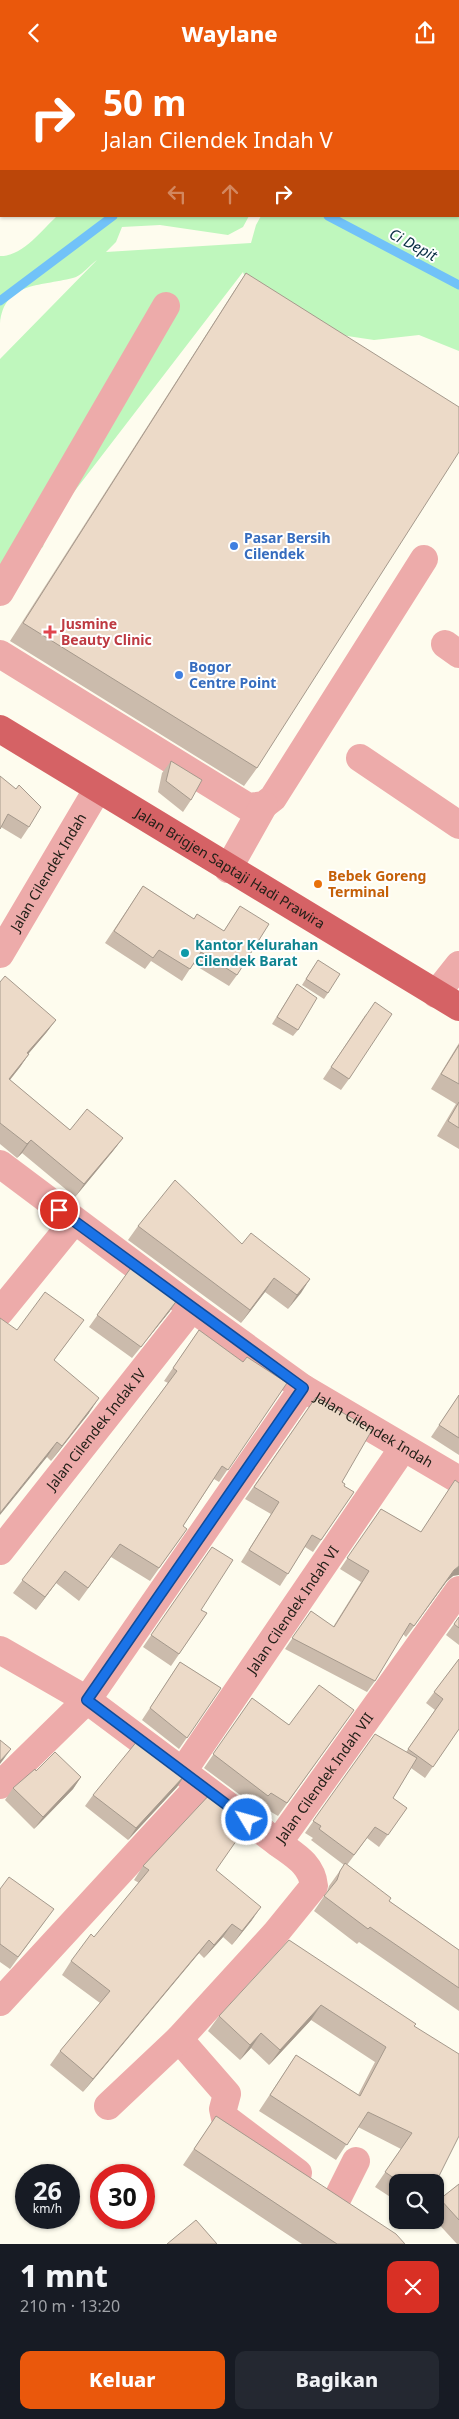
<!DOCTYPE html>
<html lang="id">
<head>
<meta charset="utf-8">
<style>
	:root { --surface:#171b24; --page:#242831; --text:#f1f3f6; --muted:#9ea1a6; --accent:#ea580c }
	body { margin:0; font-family:"Noto Sans",sans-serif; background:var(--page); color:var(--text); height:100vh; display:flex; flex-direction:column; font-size:19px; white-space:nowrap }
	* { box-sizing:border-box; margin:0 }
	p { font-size:16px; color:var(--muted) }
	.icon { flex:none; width:28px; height:28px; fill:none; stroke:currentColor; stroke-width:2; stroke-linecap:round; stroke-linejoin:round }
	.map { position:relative; height:2179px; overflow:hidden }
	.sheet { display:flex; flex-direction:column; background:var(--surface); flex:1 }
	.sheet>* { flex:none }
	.hud { position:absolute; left:0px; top:0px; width:460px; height:152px; box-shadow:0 1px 4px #0004; background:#ea580c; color:#fff; overflow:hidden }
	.buttons { position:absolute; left:389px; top:2109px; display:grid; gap:10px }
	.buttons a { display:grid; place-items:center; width:55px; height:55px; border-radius:10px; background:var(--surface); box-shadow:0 1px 4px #0004; font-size:25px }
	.speed { position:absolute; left:15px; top:2099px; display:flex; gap:10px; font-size:25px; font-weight:700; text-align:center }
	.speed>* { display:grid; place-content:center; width:65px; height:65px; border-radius:50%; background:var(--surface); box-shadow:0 1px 4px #0004; line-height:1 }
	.speed small { font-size:12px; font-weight:400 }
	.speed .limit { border:8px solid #d22; background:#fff; color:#111 }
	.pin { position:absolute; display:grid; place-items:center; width:42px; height:42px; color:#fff; margin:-21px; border:2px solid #fff; border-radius:50%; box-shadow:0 1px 5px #0007 }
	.me { position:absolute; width:55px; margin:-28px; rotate:307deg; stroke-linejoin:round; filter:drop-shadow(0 0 4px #0008) }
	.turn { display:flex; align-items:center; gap:18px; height:105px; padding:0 20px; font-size:22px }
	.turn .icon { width:65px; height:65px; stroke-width:2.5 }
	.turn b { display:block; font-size:35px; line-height:42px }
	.lanes { display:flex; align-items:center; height:48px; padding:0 20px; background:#0003; justify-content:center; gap:25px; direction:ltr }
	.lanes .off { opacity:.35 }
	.round { display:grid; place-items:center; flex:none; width:52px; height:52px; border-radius:10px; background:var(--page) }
	.summary { display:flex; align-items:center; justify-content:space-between; height:85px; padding:0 20px }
	h1 { font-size:30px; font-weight:800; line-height:38px }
	.action { display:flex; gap:10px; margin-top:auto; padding:10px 20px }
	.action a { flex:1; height:58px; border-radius:10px; background:var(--accent); color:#fff; font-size:20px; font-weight:800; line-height:58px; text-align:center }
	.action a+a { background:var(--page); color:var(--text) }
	header { display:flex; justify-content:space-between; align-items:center; height:65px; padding:0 20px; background:var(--accent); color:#fff; font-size:22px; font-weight:800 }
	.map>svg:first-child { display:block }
	.green { fill:#bff7bd }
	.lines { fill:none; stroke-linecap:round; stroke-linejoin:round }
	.stream { stroke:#71c2f8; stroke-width:9 }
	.path { stroke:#9e9c90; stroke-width:3; stroke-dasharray:2.5 4; stroke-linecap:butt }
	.minor { stroke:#edabaa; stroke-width:28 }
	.major { stroke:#d56265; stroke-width:28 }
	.wall { fill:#cbbbac }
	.shaded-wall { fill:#a5998c }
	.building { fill:#ecdac8; stroke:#a5998c }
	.route-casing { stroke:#114b97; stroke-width:12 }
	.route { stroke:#1a73e8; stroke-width:9 }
	.shop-dot { fill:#3f7fe0; stroke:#fff; stroke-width:2 }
	.health-dot { fill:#e0444e; stroke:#fff; stroke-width:2 }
	.food-dot { fill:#e8710a; stroke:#fff; stroke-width:2 }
	.culture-dot { fill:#0f9aa8; stroke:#fff; stroke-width:2 }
	.labels { text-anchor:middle; stroke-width:4; stroke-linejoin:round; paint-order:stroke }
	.shop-label { font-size:14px; font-weight:bold; fill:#366cbe; stroke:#fff; text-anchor:start }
	.health-label { font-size:14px; font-weight:bold; fill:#be3a42; stroke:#fff; text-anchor:start }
	.street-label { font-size:14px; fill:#222018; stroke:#fff }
	.food-label { font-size:14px; font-weight:bold; fill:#c56008; stroke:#fff; text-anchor:start }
	.culture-label { font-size:14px; font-weight:bold; fill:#0d838f; stroke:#fff; text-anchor:start }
	.water-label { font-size:15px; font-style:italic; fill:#082d43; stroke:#fff }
</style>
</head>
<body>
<header><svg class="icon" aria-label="back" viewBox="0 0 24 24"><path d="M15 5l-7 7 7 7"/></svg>Waylane<svg class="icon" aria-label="share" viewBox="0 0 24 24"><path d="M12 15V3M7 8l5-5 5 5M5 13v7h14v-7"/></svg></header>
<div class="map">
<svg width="459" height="2179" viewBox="0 0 459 2179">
	<rect width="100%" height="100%" fill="#fefcee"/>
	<!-- green -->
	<path class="green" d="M127,0H336L126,1Z
		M459,92V286L419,270L374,275L334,269L250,225L243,207L47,462L43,482L24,493L0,524V294L97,195C90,200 83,209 76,212C43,222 4,215 0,259V191C22,192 42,165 57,151H249L243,162L228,170L160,160L122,162L116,177L106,187L251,178L256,160L261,151H459Z"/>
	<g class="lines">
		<!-- stream -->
		<path class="stream" d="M328,151L459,220
			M0,236L113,151"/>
		<!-- path -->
		<path class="path" d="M0,146L1,145"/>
		<!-- minor -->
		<g class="minor">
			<path d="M0,527L166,241"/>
			<path d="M445,579L459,589"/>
			<path d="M0,589L248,742L264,740L273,733L424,494"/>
			<path d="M360,693L459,760"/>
			<path d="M228,804L264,740"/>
			<path id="s1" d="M0,889L97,725"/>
			<path d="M436,929L459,900"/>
			<path id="s2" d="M0,1099L192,1243L303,1323L459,1415"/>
			<path d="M0,1247L74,1156"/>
			<path id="s3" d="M0,1486L192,1243"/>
			<path d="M0,1585L87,1635L278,1778"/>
			<path id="s4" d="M183,1706L403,1383"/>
			<path d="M0,1720L87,1635L303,1323"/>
			<path d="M0,1937L200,1720"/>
			<path d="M179,1974L227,2029L223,2044L225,2053L298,2108"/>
			<path id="s5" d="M108,2041L179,1974L275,1869L314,1821C312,1799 294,1790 278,1778L459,1525"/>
			<path d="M336,2136L356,2096"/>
		</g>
		<!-- major -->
		<path class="major" id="s6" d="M0,664L459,942"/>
	</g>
	<!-- wall -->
	<path class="wall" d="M246,208L257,703L244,721L10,576L234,226Z
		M171,696L191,735L183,747L158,727L162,708Z
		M0,711L29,762L21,774L1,762Z
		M143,821L194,854L224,866L240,841L237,910L229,921L193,899L182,916L151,896L145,904L105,878Z
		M314,901L328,928L324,934L302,920Z
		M0,917L56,955L46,968L28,989H29L20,1002L10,1015L70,1065L123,1073L113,1086L75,1132L22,1088L17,1093L0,1079Z
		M297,919L298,965L293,971L272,959Z
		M366,949L349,1014L341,1025L323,1014Z
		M459,978V1084L437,1071L456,1039L431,1024Z
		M138,1161L242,1179L310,1214L288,1244L265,1227L241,1258L128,1175Z
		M133,1200L170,1246L132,1293L89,1262Z
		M17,1265L73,1270L54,1295L89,1348L51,1396L47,1392Z
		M199,1265L243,1297L287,1318L219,1417L214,1414L183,1461L187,1464L150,1516L111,1492L79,1536L56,1518L36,1545L13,1528L168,1318L164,1316Z
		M459,1330V1390L431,1372Z
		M316,1332L344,1421L354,1427L313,1487L305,1482L280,1521L241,1497L271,1449L245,1434Z
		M455,1415L453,1511L447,1516L406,1572L403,1569L375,1616L367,1627L285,1584L311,1546L333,1562L361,1517L340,1504L381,1444L421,1467Z
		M212,1482L201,1545L207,1548L171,1601L143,1582Z
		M459,1552V1580L446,1570Z
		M459,1594V1664L425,1713L411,1703L393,1733L407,1743L379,1782L367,1773L347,1800L389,1836L459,1885V1946L359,1877L357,1879L314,1846L327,1827L329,1821L344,1800L311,1775L313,1773L305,1768L375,1669L406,1687L435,1645L426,1638Z
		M180,1597L221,1623L179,1684L142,1655Z
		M252,1633L289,1660L354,1645L278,1751L261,1741L259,1744L204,1703Z
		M36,1706L81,1712L73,1724L34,1764L5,1735L13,1723Z
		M185,1710L177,1722L128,1775L85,1741L93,1730Z
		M143,1801L216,1805L252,1855L232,1880L223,1872L204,1893L199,1888L83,2027L50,2000L60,1986L100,1938L62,1910L71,1896L94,1872L139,1818L134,1815Z
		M0,1824L45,1856L10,1904L0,1897Z
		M289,1875L414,1961L435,2118H398V2137L375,2122L401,2084L358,2062L336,2095L259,2046L296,1990L358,2030L375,1997L311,1955L269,2000L251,1983L240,1995L208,1966L219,1951Z
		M216,2051L405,2179H302L183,2100Z
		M459,2119V2179H457L435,2155V2142L440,2134Z"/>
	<!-- shaded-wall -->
	<path class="shaded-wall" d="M56,955L46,968L18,1001L27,988Z
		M29,989L20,1002L0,1027L9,1014Z
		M123,1073L113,1086L75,1132L84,1119Z
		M31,1075L22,1088L17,1093L27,1079Z
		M274,1213L265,1227L241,1258L250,1245Z
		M310,1214L301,1228L288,1244L297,1230Z
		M178,1234L170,1246L132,1293L141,1282Z
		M99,1333L89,1348L51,1396L62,1381Z
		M57,1377L47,1392L0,1450V1448Z
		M459,1501V1510L453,1511L447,1516L406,1572L454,1505Z
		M65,1506L56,1518L36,1545L45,1532Z
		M11,1684L3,1695L0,1699V1696Z
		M185,1710L177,1722L128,1775L136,1763Z
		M81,1712L73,1724L34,1764L43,1752Z
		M261,1842L252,1855L232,1880L242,1866Z
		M232,1859L223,1872L204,1893L214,1880Z
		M209,1875L199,1888L83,2027L93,2014Z
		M321,1940L311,1955L269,2000L280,1985Z
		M261,1968L251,1983L240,1995L250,1980Z"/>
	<!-- building -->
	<path class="building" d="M0,13L1,15V81H0Z
		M246,208L459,342V387L257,703L23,558Z
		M171,696L202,715L191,735L166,716Z
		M0,711L16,724L19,720L41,742L29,762L8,749L0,764Z
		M143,821L194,854L197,849L224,866L240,841L269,859L237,910L201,887L190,904L159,885L153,893L114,866Z
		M318,895L340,909L328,928L306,914Z
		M5,911L56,955L27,988L29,989L9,1014L70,1065L87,1044L123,1073L84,1119L31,1075L27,1079L0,1058V917Z
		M297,919L317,933L298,965L277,952Z
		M375,937L392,949L349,1014L331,1002Z
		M459,980V1019L441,1009Z
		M459,1037V1063L448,1056Z
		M175,1115L242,1179L251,1168L310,1214L297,1230L274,1213L250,1245L138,1161Z
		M133,1200L178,1234L141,1282L97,1250Z
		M45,1227L84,1255L54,1295L99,1333L62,1381L57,1377L0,1448V1253L17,1265Z
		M199,1265L243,1297L247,1292L287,1318L228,1405L222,1401L183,1461L187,1464L159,1503L120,1479L88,1523L65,1506L45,1532L22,1515L177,1306L173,1303Z
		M459,1330V1373L439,1360Z
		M316,1332L372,1365L342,1417L345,1419L344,1421L354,1427L321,1475L312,1470L288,1509L249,1485L279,1437L254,1422Z
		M455,1415L459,1418V1501L454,1505L414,1561L410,1558L375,1616L292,1573L311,1546L334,1562L369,1506L347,1493L381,1444L421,1467Z
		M212,1482L233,1495L201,1545L207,1548L179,1589L151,1570Z
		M459,1552V1563L454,1559Z
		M459,1594V1664L433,1702L408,1684L443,1634L434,1627Z
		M180,1597L221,1623L187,1673L150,1643Z
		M319,1620L354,1645L287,1738L271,1728L268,1731L213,1689L252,1633L289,1660Z
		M375,1669L417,1693L393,1733L407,1743L388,1770L375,1762L354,1790L319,1764L321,1761L313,1756Z
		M0,1675L11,1684L0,1696Z
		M138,1675L185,1710L136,1763L93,1730Z
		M55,1687L81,1712L43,1752L13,1723L35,1704L36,1706Z
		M212,1727L250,1756L216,1805L261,1842L242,1866L232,1859L214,1880L209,1875L93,2014L60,1986L110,1926L71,1896L91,1869L94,1872L149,1805L143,1801Z
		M345,1798L391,1833L389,1836L459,1885V1923L370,1862L368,1864L324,1831L337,1815L340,1806Z
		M9,1812L54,1844L18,1892L0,1879V1824Z
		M289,1875L416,1959L414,1961L459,1989V2071L435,2119V2118H401L385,2107L412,2068L368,2047L347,2080L270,2030L296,1990L360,2031L386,1982L321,1940L280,1985L261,1968L250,1980L219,1951Z
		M216,2051L396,2169L405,2179H337L194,2084Z
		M459,2119V2155L440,2134Z
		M196,2155L217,2179H167Z"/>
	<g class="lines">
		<defs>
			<path id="route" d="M59,1145L303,1323L87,1635L247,1755"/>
		</defs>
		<!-- route casing -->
		<use href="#route" class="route-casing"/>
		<!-- route -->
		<use href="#route" class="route"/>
	</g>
	<!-- markers -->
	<g class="shop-dot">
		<circle cx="234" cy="481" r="5"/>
		<circle cx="179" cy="610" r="5"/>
	</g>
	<path class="health-dot" d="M47.5 559.5h5v5h5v5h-5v5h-5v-5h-5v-5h5z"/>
	<circle class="food-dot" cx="318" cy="819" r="5"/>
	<circle class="culture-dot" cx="185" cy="888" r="5"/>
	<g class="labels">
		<!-- shop labels -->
		<g class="shop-label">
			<text x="244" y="478">Pasar Bersih<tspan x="244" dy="16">Cilendek</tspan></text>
			<text x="189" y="607">Bogor<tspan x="189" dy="16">Centre Point</tspan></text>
		</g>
		<!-- health labels -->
		<g class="health-label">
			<text x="61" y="564">Jusmine<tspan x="61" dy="16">Beauty Clinic</tspan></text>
		</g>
		<!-- street labels -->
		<g class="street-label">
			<text dy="5" stroke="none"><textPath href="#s6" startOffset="269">Jalan Brigjen Saptaji Hadi Prawira</textPath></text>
			<text dy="5" stroke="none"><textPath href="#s1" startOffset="95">Jalan Cilendek Indah</textPath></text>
			<text dy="5" stroke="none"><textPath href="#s3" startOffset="155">Jalan Cilendek Indak IV</textPath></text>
			<text dy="5" stroke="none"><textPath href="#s2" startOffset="459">Jalan Cilendek Indah</textPath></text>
			<text dy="5" stroke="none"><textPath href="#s4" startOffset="195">Jalan Cilendek Indah VI</textPath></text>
			<text dy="5" stroke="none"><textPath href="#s5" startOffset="440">Jalan Cilendek Indah VII</textPath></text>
		</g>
		<!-- food labels -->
		<g class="food-label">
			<text x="328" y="816">Bebek Goreng<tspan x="328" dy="16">Terminal</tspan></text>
		</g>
		<!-- culture labels -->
		<g class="culture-label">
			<text x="195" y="885">Kantor Kelurahan<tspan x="195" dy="16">Cilendek Barat</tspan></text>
		</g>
		<!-- water labels -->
		<g class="water-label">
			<text transform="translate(413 180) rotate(28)" y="5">Ci Depit</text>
		</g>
	</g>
</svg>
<div class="buttons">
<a><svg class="icon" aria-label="search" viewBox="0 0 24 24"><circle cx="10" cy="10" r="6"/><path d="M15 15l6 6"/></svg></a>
</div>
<div class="speed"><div>26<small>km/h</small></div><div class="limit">30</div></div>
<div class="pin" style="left:59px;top:1145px;background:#d93025"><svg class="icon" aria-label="arrive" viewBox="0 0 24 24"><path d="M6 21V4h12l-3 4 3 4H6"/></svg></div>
<svg class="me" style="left:247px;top:1755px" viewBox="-20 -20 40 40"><circle r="17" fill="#1a73e8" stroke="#fff" stroke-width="3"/><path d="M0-11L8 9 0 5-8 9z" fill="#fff"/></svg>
<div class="hud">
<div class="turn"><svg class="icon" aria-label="right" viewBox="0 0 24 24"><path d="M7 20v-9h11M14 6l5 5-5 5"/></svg><div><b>50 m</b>Jalan Cilendek Indah V</div></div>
<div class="lanes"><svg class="icon off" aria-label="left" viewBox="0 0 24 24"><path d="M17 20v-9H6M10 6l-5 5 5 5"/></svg><svg class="icon off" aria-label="ahead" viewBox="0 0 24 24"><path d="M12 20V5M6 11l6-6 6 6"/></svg><svg class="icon" aria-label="right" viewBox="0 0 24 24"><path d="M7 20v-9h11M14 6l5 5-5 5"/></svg></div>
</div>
</div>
<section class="sheet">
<div class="summary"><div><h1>1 mnt</h1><p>210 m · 13:20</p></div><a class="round" style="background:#d93025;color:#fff"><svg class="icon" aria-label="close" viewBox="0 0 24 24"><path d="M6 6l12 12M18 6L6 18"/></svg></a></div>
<div class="action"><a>Keluar</a><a>Bagikan</a></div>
</section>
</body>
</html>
